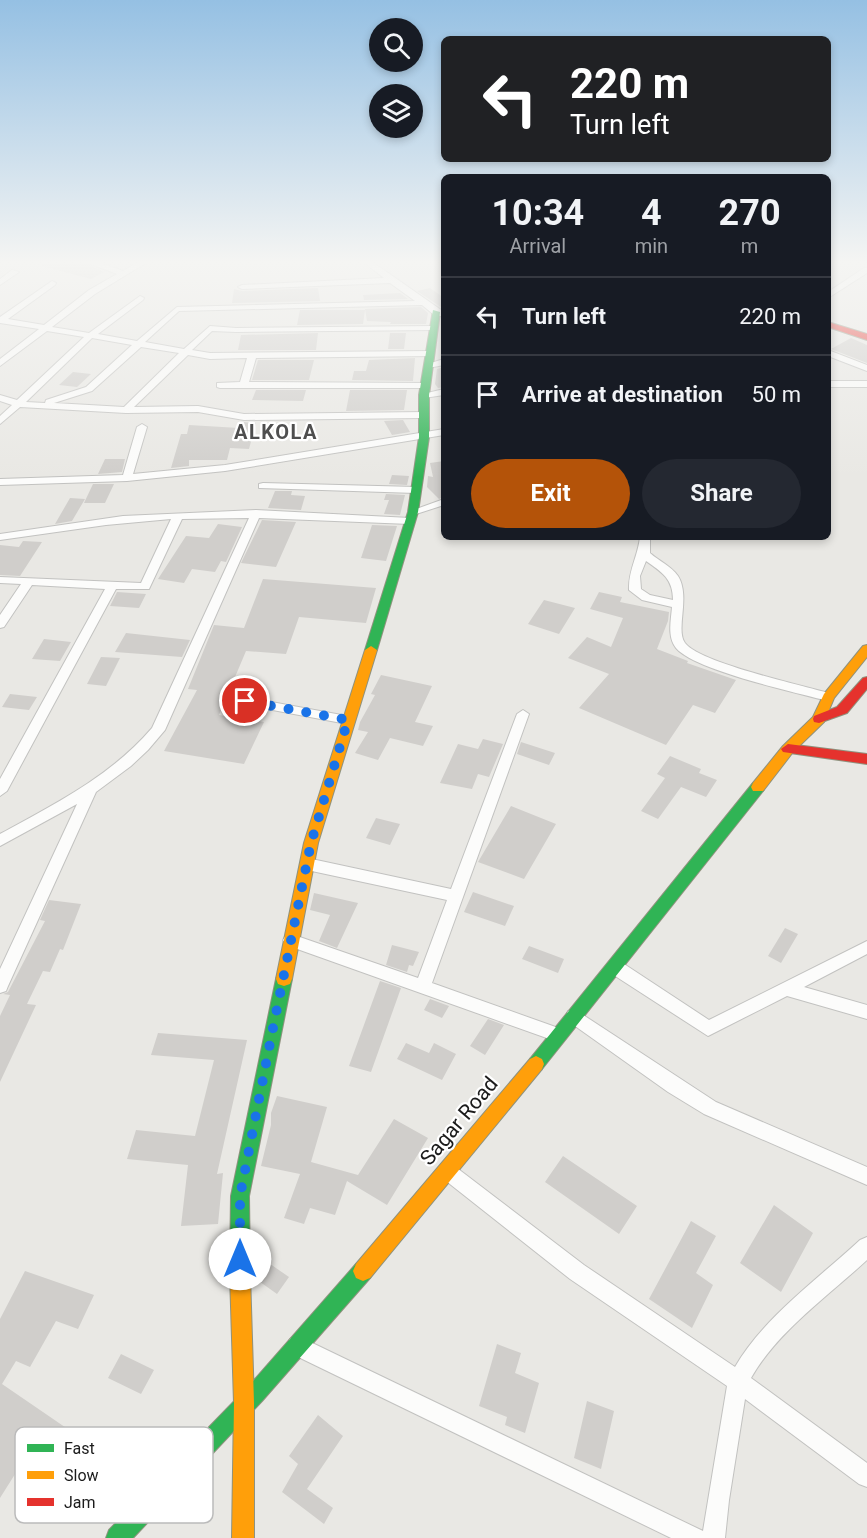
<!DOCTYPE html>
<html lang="en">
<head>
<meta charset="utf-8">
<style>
	:root { --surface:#171b24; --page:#242831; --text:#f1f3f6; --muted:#9ea1a6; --line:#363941; --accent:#b45309 }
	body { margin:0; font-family:Roboto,sans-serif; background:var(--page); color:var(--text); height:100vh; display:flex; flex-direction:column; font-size:22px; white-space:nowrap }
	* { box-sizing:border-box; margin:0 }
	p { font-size:20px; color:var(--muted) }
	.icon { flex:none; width:33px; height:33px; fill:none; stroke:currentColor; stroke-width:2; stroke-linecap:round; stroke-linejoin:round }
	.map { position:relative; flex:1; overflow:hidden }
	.side { position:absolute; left:441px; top:174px; width:390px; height:366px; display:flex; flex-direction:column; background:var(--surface); border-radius:9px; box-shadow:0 3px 9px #0003 }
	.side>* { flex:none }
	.banner { position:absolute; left:441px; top:36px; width:390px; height:126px; border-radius:9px; box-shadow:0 3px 9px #0003; background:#202124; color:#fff; overflow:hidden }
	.controls { position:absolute; left:369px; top:18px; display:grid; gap:12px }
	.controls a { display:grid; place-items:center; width:54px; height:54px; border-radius:50%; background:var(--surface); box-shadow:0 3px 9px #0003; font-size:30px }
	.pin { position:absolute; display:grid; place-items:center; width:51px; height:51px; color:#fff; margin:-26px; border:3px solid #fff; border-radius:50%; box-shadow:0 2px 6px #0007 }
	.me { position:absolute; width:66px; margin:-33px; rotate:0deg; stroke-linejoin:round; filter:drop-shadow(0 0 4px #0008) }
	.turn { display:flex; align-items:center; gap:21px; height:126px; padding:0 30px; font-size:27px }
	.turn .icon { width:78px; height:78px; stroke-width:2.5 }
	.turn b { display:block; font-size:42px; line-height:51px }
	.eta { display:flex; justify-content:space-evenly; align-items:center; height:102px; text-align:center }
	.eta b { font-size:36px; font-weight:700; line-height:42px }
	.action { display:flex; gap:12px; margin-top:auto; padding:12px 30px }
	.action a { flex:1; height:69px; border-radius:36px; background:var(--accent); color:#fff; font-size:24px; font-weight:700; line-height:69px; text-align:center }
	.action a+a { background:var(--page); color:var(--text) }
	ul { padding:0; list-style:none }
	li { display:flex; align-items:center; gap:18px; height:78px; padding:0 30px; border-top:2px solid var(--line) }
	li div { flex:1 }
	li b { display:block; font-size:22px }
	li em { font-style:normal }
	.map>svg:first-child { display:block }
	.building { fill:#d0cecb }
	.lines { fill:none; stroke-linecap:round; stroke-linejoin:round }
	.street-casing { stroke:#c2c2c0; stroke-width:2 }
	.fast-casing { stroke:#8f927e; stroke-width:2 }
	.slow-casing { stroke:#8f927e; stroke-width:2 }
	.jam-casing { stroke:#8f927e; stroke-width:2 }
	.street { fill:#fcfcfb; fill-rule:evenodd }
	.fast { fill:#30b455; fill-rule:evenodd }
	.slow { fill:#ff9f0a; fill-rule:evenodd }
	.jam { fill:#e5322d; fill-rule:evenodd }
	.route { stroke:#1a73e8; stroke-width:10; stroke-dasharray:0 18 }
	.labels { text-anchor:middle; stroke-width:4.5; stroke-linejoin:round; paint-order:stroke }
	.far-district-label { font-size:20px; font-weight:bold; letter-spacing:1.5px; fill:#4e4e4e; stroke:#fff }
	.near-street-label { font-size:21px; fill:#1b1b1b; stroke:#fff }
	.key { fill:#fff; stroke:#bbb; stroke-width:1.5 }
	.key-label { font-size:16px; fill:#1b1b1b }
</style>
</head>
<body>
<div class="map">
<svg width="867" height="1538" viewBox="0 0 867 1538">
	<rect width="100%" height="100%" fill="#e9e8e4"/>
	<!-- building -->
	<path class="building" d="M42,261H81L104,272L91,279L42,266Z
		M318,288L320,301L232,303L234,289L242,291Z
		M430,288L444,298V309L417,291Z
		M400,293L408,299L364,300L363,295Z
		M421,307L428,313L426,324H390L391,322L367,321L365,309Z
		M300,310H365L363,324L297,325Z
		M318,333L316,350H238L241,335Z
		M390,333H406L404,349H388Z
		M851,338L867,345V363L831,349Z
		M415,358L413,381L352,380L354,371H366L369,360Z
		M258,360H314L309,380H252Z
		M444,367V387L438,388L435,384L437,369Z
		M73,372L91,374L77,387L59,385Z
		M256,390H306L303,401L252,400Z
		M350,390H407L404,410L346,411Z
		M403,420L410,432L392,435L384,421Z
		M241,422L256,423L249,449L230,448L227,460H189V466L171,468L181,434H187L189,425L239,428Z
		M105,459H125L122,472L98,474Z
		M444,461V497L439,499L427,487L428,476L433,477L430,463Z
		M392,475L409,476L407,485L389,484Z
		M93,484H114L105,503H84Z
		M275,491H292L291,495L305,496L301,510L268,508Z
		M386,494L405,495L400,515L384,514L389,500H384Z
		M70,498L85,499L72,521L55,524Z
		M262,520L296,522L276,567L241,563Z
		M218,524L242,527L226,562L221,561L215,572L192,569L184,583L158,579L186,536L209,538Z
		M372,525L397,526L386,561L361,558Z
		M23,541L42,542L20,576L0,575V545L19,547Z
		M263,579L376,588L366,623L299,617L286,654L246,651L219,715L264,722L244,764L164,751L197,690L188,689L214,625L244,628Z
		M117,592L146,594L139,608L110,606Z
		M599,592L622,597L620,602L669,612L668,621L657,649L688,661L687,663L736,680L715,713L693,705L666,745L579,708L609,674L568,658L587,637L611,647L623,618L590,609Z
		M544,600L575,608L559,634L528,624Z
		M126,633L190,640L182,657L115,652Z
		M44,639L71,642L60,661L32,659Z
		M101,657L120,658L106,686L87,684Z
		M381,675L432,686L415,722L433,726L423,746L390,738L378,760L355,753L368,732L358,730L360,722L375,695L371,694Z
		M10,694L37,697L29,710L2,707Z
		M506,737L489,777L478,774L472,789L440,783L458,744L478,749L483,739L503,744Z
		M521,742L555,753L549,765L517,754Z
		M670,756L701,769L699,773L717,780L706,797L681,787L658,819L641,811L665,778L657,774Z
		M511,806L556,824L524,879L478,862Z
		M376,818L400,824L390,845L366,838Z
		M473,892L514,906L505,926L464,912Z
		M314,893L358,903L337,948L319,941L330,915L310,910Z
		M49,900L81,904L63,950L60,949L50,972L43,971L27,1004L36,1005L0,1082V1016L10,995L3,994L8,992L45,921L40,920Z
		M785,928L798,934L781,963L768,956Z
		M392,945L419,952L413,966L409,965L407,972L386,965Z
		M529,946L564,959L558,973L522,959Z
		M380,981L401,988L371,1072L349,1066Z
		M430,999L449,1006L442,1018L424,1010Z
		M488,1019L504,1025L485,1055L470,1046Z
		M158,1033L247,1040L217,1174L223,1173L218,1224L181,1226L188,1165L127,1159L136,1130L195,1136L214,1060L151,1055Z
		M406,1043L429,1053L434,1043L456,1054L442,1080L397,1059Z
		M277,1096L327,1107L311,1162L358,1175L394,1119L428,1138L387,1205L347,1181L335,1215L310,1208L304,1224L284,1218L300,1174L261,1166L271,1125V1113Z
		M563,1156L637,1206L619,1234L545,1182Z
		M774,1205L813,1233L781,1292L740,1263Z
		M691,1221L716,1236L696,1273L713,1285L692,1328L649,1299Z
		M260,1257L289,1277L277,1294L256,1279V1262Z
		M25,1271L94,1295L78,1329L56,1321L30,1367L16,1361L2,1384L78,1436L43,1488L17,1471L0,1498V1319Z
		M497,1344L521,1353L515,1373L539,1383L525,1433L505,1425L507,1417L479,1406Z
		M121,1354L154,1370L141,1394L108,1378Z
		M587,1401L614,1411L601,1469L574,1458Z
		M318,1415L343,1436L307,1489L333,1508L324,1524L282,1492L298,1464L289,1456Z"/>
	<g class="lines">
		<defs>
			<path id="street" d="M83,261H95L123,271L140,261H149L95,294L52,327L89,333L140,296L144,298L143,300L98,334L137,341L177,307L415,301L390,283L242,289L238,287L242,285L384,278L362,261H371L444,312V317L433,314L422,305L179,311L145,342L184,349L210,326L236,328L433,326H436V330L236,332L212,331L192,350L210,353L430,351L434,354L433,356L256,358L249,382L426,383L429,384V388H220L217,387V383L240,382L247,358L210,359L188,355L134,407L198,406L244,414L424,412L429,415L424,418L244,420L198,412L126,413L20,407L0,424V416L12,405L0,401V395L17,400L84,337L47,331L0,366V359L39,329L0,323V317L52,281L56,283L55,285L8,319L44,325L89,290L117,274ZM92,338L132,345L86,387L46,400L45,403L26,402ZM141,347L179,353L124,407L54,403L92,391Z
				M864,268H867V273L828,298V292Z
				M12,270L19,272L0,285V279Z
				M828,350L867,365V371L828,356Z
				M444,359V365L428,368L424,365Z
				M828,381H867V387H828Z
				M444,389V395L424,398L419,395Z
				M142,424L147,427L133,474L225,465L444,429V435L225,471L127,481L0,485V479L123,475L137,427Z
				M263,483L416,487L421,490L416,493L259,488V484Z
				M444,499V505L413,515L408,512Z
				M256,510L410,518L415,521L410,524L259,518L165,730L148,750L131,766L96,792L8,986L6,991L0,993V969L77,804L0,846V834C55,804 111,776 152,728L249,518L182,519L149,589H116L7,791L0,796V779L105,589L32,585L4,627L0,628V615L21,584L0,583V577L141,583L171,519L106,525L0,540V534L123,516Z
				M640,537H650V553C659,561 671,566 678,576C691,597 675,629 685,643C700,663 805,686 832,694L834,697L832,700L828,701C797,693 694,670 676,648C667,637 671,620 672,607L642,600L629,590C628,571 638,556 640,537ZM646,561C662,572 673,579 673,600L650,595L641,589L640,576Z
				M245,697L347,716L353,720L347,724L241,704L239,701L241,698Z
				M523,710L529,714L432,983L564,1030L566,1035L564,1040L558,1042L286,945L283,940L286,935L291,934L418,978L447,900L307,870L302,868L300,864L302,860L307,858L451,889L517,714Z
				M867,941V954L804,987L867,1005V1019L787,996L708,1036L609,972L607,967L609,962L615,960L621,962L709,1020Z
				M574,1009L716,1102L867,1167V1185L704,1114L668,1092L568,1021L566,1016L568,1011Z
				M447,1162L453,1165L584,1265L735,1367C764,1317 818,1279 860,1240L867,1237V1260C828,1296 777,1332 751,1378L867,1463V1487L859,1484L745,1399L729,1500L725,1538H671L290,1353L287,1346L290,1339L297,1336L304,1339L703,1531L727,1386L570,1279L441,1177L438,1171L441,1165Z"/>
			<path id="fast" d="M433,310L440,312L429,395V437L418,512L377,650L371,654L365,650L408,512L419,437V395Z
				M758,782L763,783L765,787L763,791L542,1069L536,1072L530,1069L528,1064L530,1059L753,783Z
				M284,972L290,974L292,979L249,1196L250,1274L247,1281L240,1284L233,1281L230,1274L231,1196L276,979L278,974Z
				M363,1261L370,1264L373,1271L370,1278L262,1401L133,1538H106L109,1530L248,1387L356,1264Z"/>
			<path id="slow" d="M867,645V657L834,698L824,722L793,752L763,791H753L751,787L753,783L783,746L813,717L824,694L863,646Z
				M371,646L377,650L318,843L292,979L290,984L284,986L278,984L276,979L304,843L365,650Z
				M536,1056L542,1059L544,1064L542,1069L370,1278L363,1281L356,1278L353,1271L356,1264L530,1059Z
				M240,1264L247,1267L250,1274L254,1403V1538H232L234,1403L230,1274L233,1267Z"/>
			<path id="jam" d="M828,322L867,334V340L828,327Z
				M867,677V689L847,713L819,723L814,722L813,719L814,716L837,707L863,678Z
				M788,744L867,754V764L783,752L781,749Z"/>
		</defs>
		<!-- street casing -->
		<use href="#street" class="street-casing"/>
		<!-- fast casing -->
		<use href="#fast" class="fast-casing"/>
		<!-- slow casing -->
		<use href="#slow" class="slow-casing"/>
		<!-- jam casing -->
		<use href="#jam" class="jam-casing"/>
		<!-- street -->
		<use href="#street" class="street"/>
		<!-- fast -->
		<use href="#fast" class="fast"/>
		<!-- slow -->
		<use href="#slow" class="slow"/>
		<!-- jam -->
		<use href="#jam" class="jam"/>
	</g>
	<!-- sky -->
	<linearGradient id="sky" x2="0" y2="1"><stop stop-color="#95c0e3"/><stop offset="0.55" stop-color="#f5f5f3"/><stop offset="1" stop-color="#f5f5f3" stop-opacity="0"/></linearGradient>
	<rect width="867" height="477" fill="url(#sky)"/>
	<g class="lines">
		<!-- route -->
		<path class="route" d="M240,1259V1196L273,1028L311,843L348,720L245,701"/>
	</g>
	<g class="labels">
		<!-- far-district labels -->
		<g class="far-district-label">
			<text x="276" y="439">ALKOLA</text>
		</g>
		<!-- near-street labels -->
		<g class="near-street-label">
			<text transform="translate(459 1121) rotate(-50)" y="7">Sagar Road</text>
		</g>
	</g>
	<!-- legend -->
	<rect x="15" y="1427" width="198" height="96" rx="9" class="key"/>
	<rect x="27" y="1444" width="27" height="8" fill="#30b455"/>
	<rect x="27" y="1471" width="27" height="8" fill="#ff9f0a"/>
	<rect x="27" y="1498" width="27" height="8" fill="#e5322d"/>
	<g class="key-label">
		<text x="64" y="1454">Fast</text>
		<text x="64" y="1481">Slow</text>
		<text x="64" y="1508">Jam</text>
	</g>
</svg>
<div class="controls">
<a><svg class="icon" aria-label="search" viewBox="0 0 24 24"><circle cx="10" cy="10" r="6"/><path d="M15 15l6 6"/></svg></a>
<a><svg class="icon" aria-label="layers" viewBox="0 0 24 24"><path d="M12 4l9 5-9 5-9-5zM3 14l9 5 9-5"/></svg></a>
</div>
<div class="pin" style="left:245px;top:701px;background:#d93025"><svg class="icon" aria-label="arrive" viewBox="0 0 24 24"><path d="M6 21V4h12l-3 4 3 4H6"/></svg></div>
<svg class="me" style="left:240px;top:1259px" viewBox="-20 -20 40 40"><circle r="19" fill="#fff"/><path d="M0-13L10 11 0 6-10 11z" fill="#1a73e8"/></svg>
<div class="banner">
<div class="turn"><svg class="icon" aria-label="left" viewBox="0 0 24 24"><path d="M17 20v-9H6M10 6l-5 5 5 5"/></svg><div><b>220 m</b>Turn left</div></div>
</div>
<section class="side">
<div class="eta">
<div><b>10:34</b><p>Arrival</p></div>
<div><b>4</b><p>min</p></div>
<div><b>270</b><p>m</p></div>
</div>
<ul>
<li><svg class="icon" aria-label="left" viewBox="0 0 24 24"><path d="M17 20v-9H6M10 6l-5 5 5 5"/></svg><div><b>Turn left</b></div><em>220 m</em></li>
<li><svg class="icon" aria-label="arrive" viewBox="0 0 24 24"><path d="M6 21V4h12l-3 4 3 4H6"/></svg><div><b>Arrive at destination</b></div><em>50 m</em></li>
</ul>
<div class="action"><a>Exit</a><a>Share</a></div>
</section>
</div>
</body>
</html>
